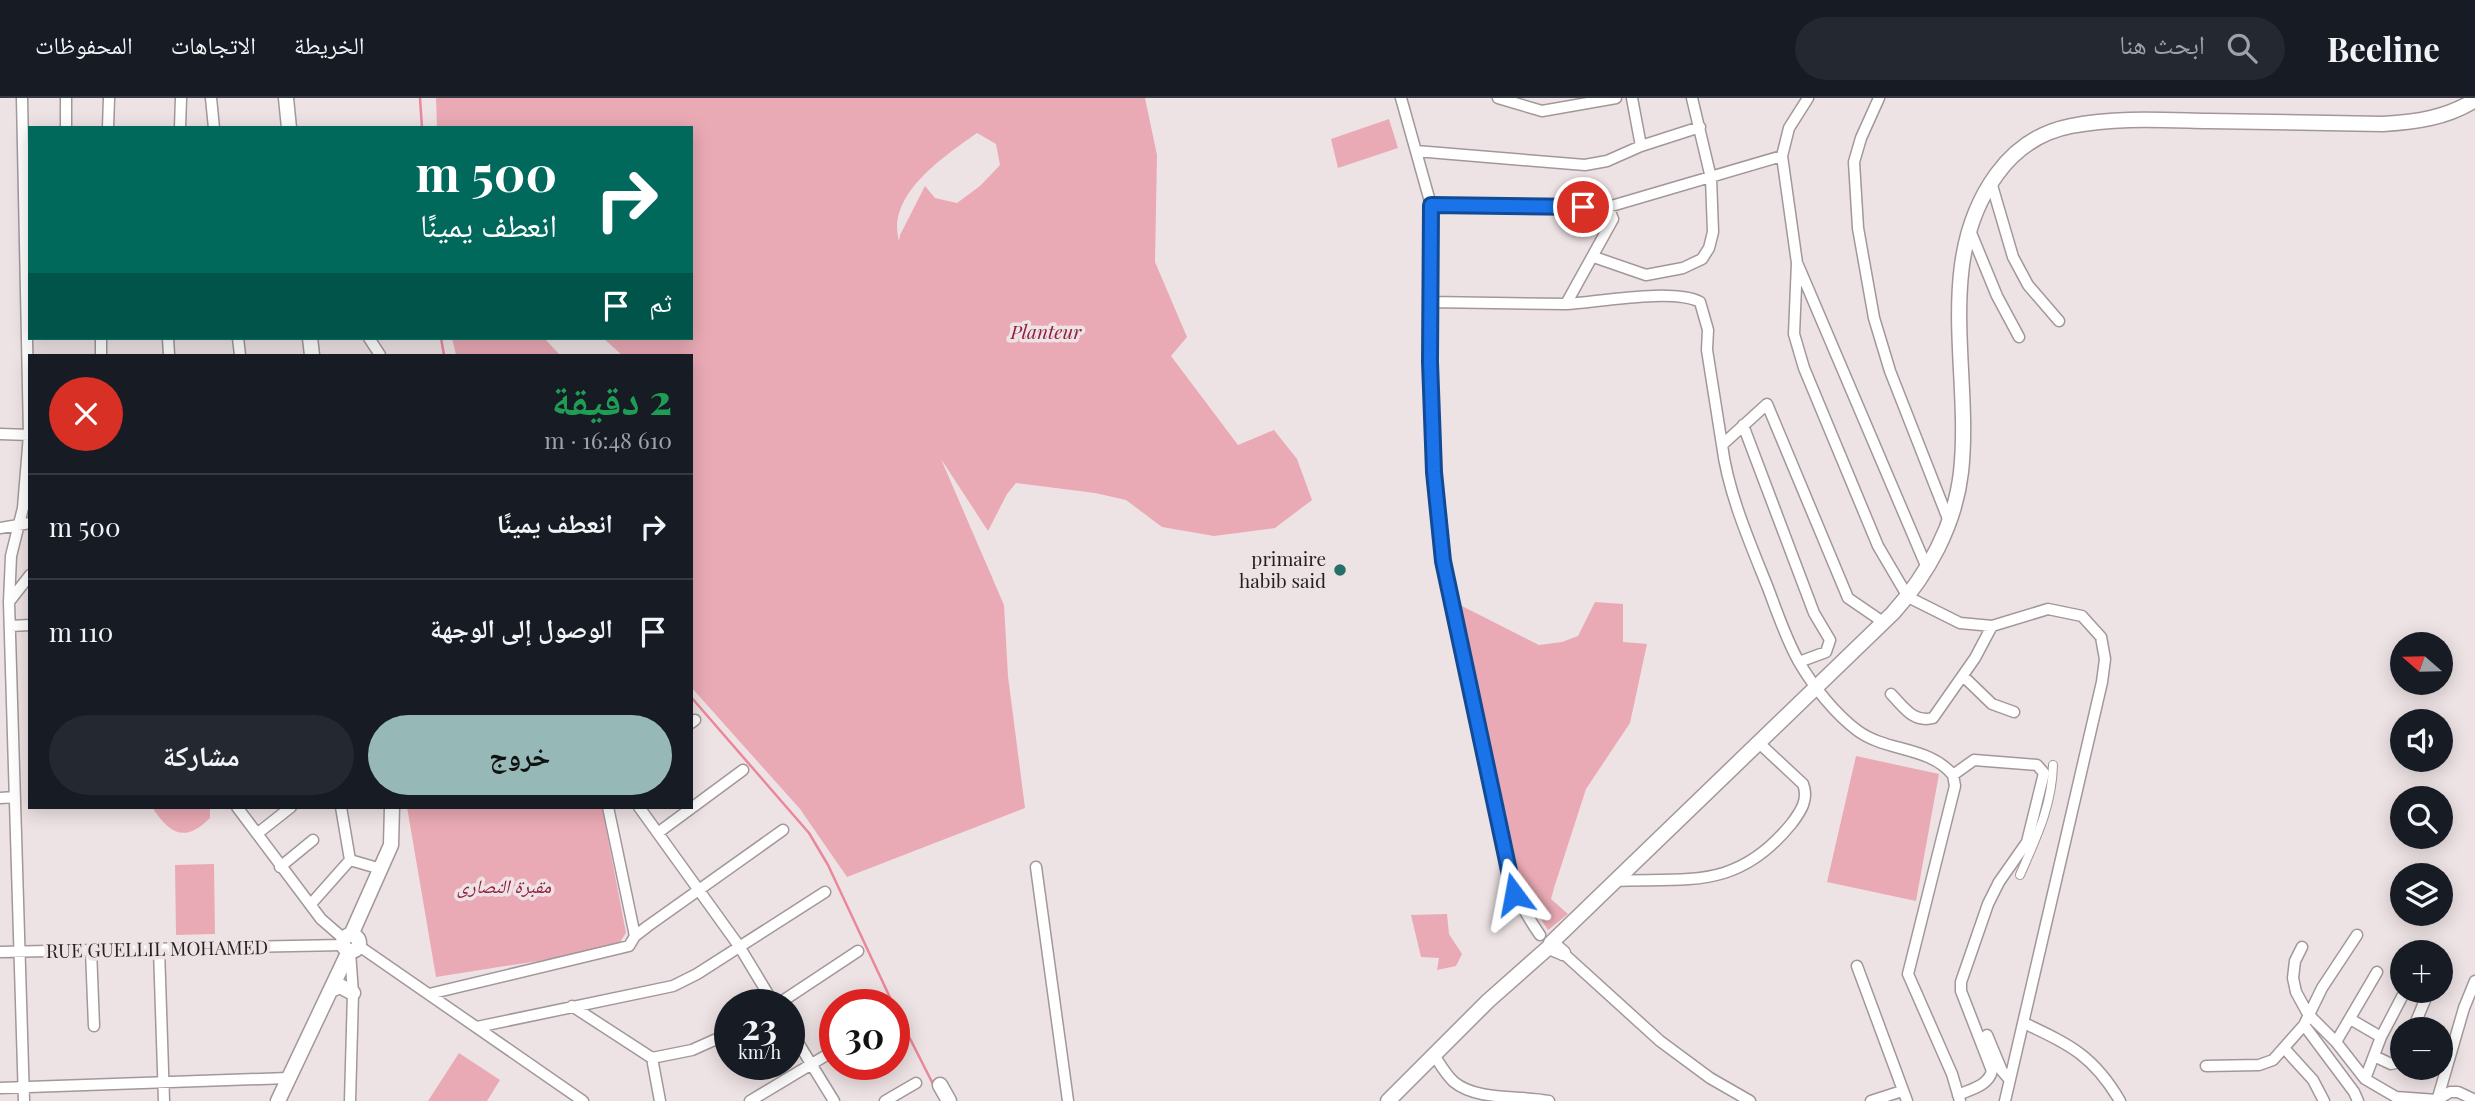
<!DOCTYPE html>
<html lang="ar">
<head>
<meta charset="utf-8">
<style>
	:root { --surface:#171b24; --page:#242831; --text:#f1f3f6; --muted:#9ea1a6; --line:#363941; --accent:#96b8b7 }
	body { margin:0; font-family:"Playfair Display","Noto Naskh Arabic",serif; background:var(--page); color:var(--text); direction:rtl; height:100vh; display:flex; flex-direction:column; font-size:26px; white-space:nowrap }
	* { box-sizing:border-box; margin:0 }
	p { font-size:23px; color:var(--muted) }
	.icon { flex:none; width:38px; height:38px; fill:none; stroke:currentColor; stroke-width:2; stroke-linecap:round; stroke-linejoin:round }
	.map { position:relative; flex:1; overflow:hidden; direction:ltr }
	.details { position:absolute; left:28px; top:256px; width:665px; height:455px; display:flex; flex-direction:column; background:var(--surface); border-radius:0px; box-shadow:0 4px 18px #0003; direction:rtl }
	.details>* { flex:none }
	.top-card { position:absolute; left:28px; top:28px; width:665px; height:214px; border-radius:0px; box-shadow:0 4px 18px #0003; direction:rtl; background:#00695c; color:#fff; overflow:hidden }
	.needle { width:46px; rotate:290deg }
	.fabs { position:absolute; left:2390px; top:534px; display:grid; gap:14px }
	.fabs a { display:grid; place-items:center; width:63px; height:63px; border-radius:50%; background:var(--surface); box-shadow:0 4px 18px #0003; font-size:35px }
	.speed { position:absolute; left:714px; top:891px; display:flex; gap:14px; font-size:35px; font-weight:700; text-align:center }
	.speed>* { display:grid; place-content:center; width:91px; height:91px; border-radius:50%; background:var(--surface); box-shadow:0 4px 18px #0003; line-height:1 }
	.speed small { font-size:18px; font-weight:400 }
	.speed .limit { border:10px solid #d22; background:#fff; color:#111 }
	.pin { position:absolute; display:grid; place-items:center; width:60px; height:60px; color:#fff; margin:-30px; border:4px solid #fff; border-radius:50%; box-shadow:0 2px 7px #0007 }
	.me { position:absolute; width:77px; margin:-38px; rotate:347deg; stroke-linejoin:round; filter:drop-shadow(0 0 5px #0008) }
	.turn { display:flex; align-items:center; gap:24px; height:147px; padding:0 21px; font-size:32px }
	.turn .icon { width:91px; height:91px; stroke-width:2.5 }
	.turn b { display:block; font-size:49px; line-height:60px }
	.then { display:flex; align-items:center; height:66px; padding:0 21px; background:#0003; gap:14px; font-size:26px }
	.round { display:grid; place-items:center; flex:none; width:74px; height:74px; border-radius:37px; background:var(--page) }
	.summary { display:flex; align-items:center; justify-content:space-between; height:119px; padding:0 21px }
	h1 { font-size:42px; font-weight:800; line-height:52px; color:#1e9e55 }
	.button { display:flex; gap:14px; margin-top:auto; padding:14px 21px }
	.button a { flex:1; height:80px; border-radius:42px; background:var(--accent); color:#111; font-size:28px; font-weight:800; line-height:80px; text-align:center }
	.button a+a { background:var(--page); color:var(--text) }
	ul { padding:0; list-style:none }
	li { display:flex; align-items:center; gap:21px; height:105px; padding:0 21px; border-top:2px solid var(--line) }
	li div { flex:1 }
	li b { display:block; font-size:26px }
	li em { font-style:normal }
	header { display:flex; align-items:center; gap:42px; box-sizing:border-box; height:98px; padding:0 35px; background:var(--surface); border-bottom:2px solid var(--line) }
	header strong { font-size:33px }
	nav { display:flex; gap:38px; margin-inline-start:auto; font-size:24px }
	.search { width:490px; height:63px; background:var(--page); display:flex; align-items:center; gap:18px; box-sizing:border-box; padding:0 24px; border-radius:38px; color:var(--muted); font-size:26px }
	.map>svg:first-child { display:block }
	.green { fill:#eaaab5; fill-rule:evenodd }
	.lines { fill:none; stroke-linecap:round; stroke-linejoin:round }
	.stream { stroke:#eb879b; stroke-width:2.5 }
	.pedestrian-casing { stroke:#a29799; stroke-width:10 }
	.minor-casing { stroke:#a29799; stroke-width:13 }
	.tertiary-casing { stroke:#a29799; stroke-width:17 }
	.pedestrian { stroke:#fff; stroke-width:8 }
	.minor { stroke:#fff; stroke-width:10 }
	.tertiary { stroke:#fff; stroke-width:14 }
	.route-casing { stroke:#114b97; stroke-width:18 }
	.route { stroke:#1a73e8; stroke-width:12 }
	.poi-dot { fill:#26706a; stroke:#eee3e4; stroke-width:2.5 }
	.labels { text-anchor:middle; stroke-width:7; stroke-linejoin:round; paint-order:stroke }
	.park-label { font-size:19px; font-style:italic; fill:#931d42; stroke:#eee3e4 }
	.poi-label { font-size:19px; fill:#252122; stroke:#eee3e4; text-anchor:end }
	.street-label { font-size:19px; fill:#252122; stroke:#eee3e4 }
</style>
</head>
<body>
<header>
<strong>Beeline</strong>
<div class="search"><svg class="icon" aria-label="search" viewBox="0 0 24 24"><circle cx="10" cy="10" r="6"/><path d="M15 15l6 6"/></svg>ابحث هنا</div>
<nav><a>الخريطة</a><a>الاتجاهات</a><a>المحفوظات</a></nav>
</header>
<div class="map">
<svg width="2475" height="1003" viewBox="0 0 2475 1003">
	<rect width="100%" height="100%" fill="#eee3e4"/>
	<!-- green -->
	<path class="green" d="M436,0H1145L1157,57L1155,164L1187,239L1171,258L1238,347L1274,332L1297,361L1312,402L1275,430L1214,438L1162,429L1126,402L1095,395L1016,385L1007,396L988,433L941,361L1004,507L1008,578L1025,710L847,779L800,711L691,589V257H622L603,240H691V30H437ZM977,35L996,46L1000,67L980,88L957,105L935,100L925,88L900,137L899,143C886,96 945,58 977,35Z
		M1389,21L1398,50L1338,70L1331,41Z
		M452,240H544L560,257H456Z
		M1595,504L1623,506V544L1647,546L1630,625L1586,691L1554,790L1551,801L1568,816L1548,832L1523,794L1460,507L1539,547L1562,544L1578,538Z
		M1856,658L1939,676L1916,803L1827,784Z
		M152,709H210V720C184,746 169,735 152,709Z
		M407,709H602L626,835L620,844L582,856L436,879Z
		M214,766L215,836L176,837L175,767Z
		M1447,816L1449,836L1462,856L1456,868L1437,872L1439,860L1421,859L1411,817Z
		M459,955L500,982L487,1003H428Z"/>
	<g class="lines">
		<!-- stream -->
		<path class="stream" d="M420,0L422,30
			M441,240L444,257
			M691,599L809,735L828,767L893,906
			M894,909L934,988"/>
		<defs>
			<path id="pedestrian" d="M2020,777C2036,740 2052,708 2053,667"/>
			<path id="minor" d="M22,0L29,337L23,410L11,458L9,504L24,1003
				M66,0V30
				M211,0L214,30
				M1401,0L1431,107L1430,264L1434,374L1443,463L1504,743C1509,783 1517,804 1540,837
				M1498,0L1542,13L1616,0
				M1632,0L1641,48
				M1808,0L1789,30L1782,58L1797,165L1794,236L1804,270L1878,448L1908,499L1960,525L1992,528L2048,511L2082,518L2101,539L2105,561L2102,584L2005,1003
				M1879,0L1861,40L1854,64L1858,130L1874,220L1890,273L1950,426
				M108,30L109,0
				M180,30L181,0
				M1416,53L1585,67L1607,63L1641,48L1700,29
				M1991,84L2013,159L2028,187L2059,223
				M1431,107L1608,109L1782,58
				M1969,130L1997,198L2019,239
				M1594,159L1646,177L1683,170L1702,161L1709,150L1713,134L1711,80L1692,0
				M1798,167L1927,470
				M1430,204L1566,206L1613,121L1608,109
				M1566,206C1599,204 1673,190 1700,204L1708,232L1707,252L1722,347
				M101,240V257
				M168,240L169,257
				M238,240L240,257
				M369,240L380,257
				M1743,327L1814,515L1830,542L1826,554L1799,564
				M0,336L30,337
				M0,430L30,425
				M9,504L30,477
				M1883,524L1848,500L1767,306L1722,347C1728,395 1750,445 1768,490C1777,514 1786,541 1799,564C1813,588 1835,616 1858,633C1887,654 1929,648 1953,677L1955,688L1908,876L1952,976L1960,1003
				M10,528L30,527
				M1963,578L1992,606L2014,614
				M1891,596C1904,609 1913,625 1933,620L1975,560L1992,528
				M691,625L695,622
				M1953,677L1974,662L2037,667L2044,675L2027,744L1999,784L1988,806L1961,884V893L1992,973C1988,988 1971,991 1958,997
				M0,700L15,699
				M237,709L321,821L344,841
				M341,709L350,762L381,771
				M608,709L635,838
				M639,709L739,848L774,906
				M659,734L743,672
				M258,735L291,709
				M280,769L313,742
				M1036,769L1068,1003
				M1614,783C1691,780 1738,792 1792,725C1801,713 1809,701 1803,686L1758,644
				M311,806L350,762
				M2357,837L2322,890L2304,927L2354,994L2358,1003
				M359,848L583,1003
				M2302,849L2295,863L2293,880L2296,894L2308,916L2336,944L2365,981L2396,999L2437,1002L2450,994H2458L2475,1002
				M159,851L164,1003
				M91,852L94,928
				M0,854L343,847
				M1563,855L1660,943L1710,980L1750,1003
				M1857,868L1907,1003
				M429,896L629,848L635,838L648,828L783,732
				M778,906L858,853
				M572,908L652,960L692,952L730,935
				M2350,921L2381,939
				M2024,925C2070,947 2093,957 2120,1003
				M477,929L673,888L697,876L825,794
				M789,930L834,1003
				M2413,931L2425,902
				M1987,937L2002,973L2009,981
				M2336,944L2377,874
				M2284,950L2313,982L2324,1003
				M1434,957C1440,966 1446,977 1454,984C1477,1003 1519,997 1549,1003
				M2374,958L2391,966L2396,965L2403,955
				M652,960L660,1003
				M2206,968L2259,967L2273,962L2304,927
				M2365,981L2381,939L2405,893
				M0,990L288,980
				M350,1003L353,895L350,854
				M750,1003L835,952
				M885,1003L916,985
				M1871,1003L1902,993
				M2437,1003L2464,910L2475,883"/>
			<path id="tertiary" d="M286,0L289,30
				M310,240L312,257
				M343 845a8 8 0 1 1 16 0a8 8 0 1 1-16 0Z
				M351,837L391,747L392,709
				M1563,855L1551,845L1893,515C1928,476 1955,427 1961,374C1972,275 1933,163 1997,76C2016,50 2040,34 2071,28C2116,19 2162,22 2208,23C2266,24 2324,25 2383,26C2416,24 2446,20 2475,2
				M333,891L340,888L353,895
				M940,987L949,1003
				M278,1003L349,853
				M1388,1003L1488,903L1549,849L1561,854"/>
		</defs>
		<!-- pedestrian casing -->
		<use href="#pedestrian" class="pedestrian-casing"/>
		<!-- minor casing -->
		<use href="#minor" class="minor-casing"/>
		<!-- tertiary casing -->
		<use href="#tertiary" class="tertiary-casing"/>
		<!-- pedestrian -->
		<use href="#pedestrian" class="pedestrian"/>
		<!-- minor -->
		<use href="#minor" class="minor"/>
		<!-- tertiary -->
		<use href="#tertiary" class="tertiary"/>
	</g>
	<g class="lines">
		<defs>
			<path id="route" d="M1514,796L1443,463L1434,374L1430,264L1431,107L1583,109"/>
		</defs>
		<!-- route casing -->
		<use href="#route" class="route-casing"/>
		<!-- route -->
		<use href="#route" class="route"/>
	</g>
	<!-- markers -->
	<circle class="poi-dot" cx="1340" cy="472" r="7"/>
	<g class="labels">
		<!-- park labels -->
		<g class="park-label">
			<text x="1046" y="241">Planteur</text>
			<text x="504" y="795">مقبرة النصارى</text>
		</g>
		<!-- poi labels -->
		<g class="poi-label">
			<text x="1326" y="468">primaire<tspan x="1326" dy="22">habib said</tspan></text>
		</g>
		<!-- street labels -->
		<g class="street-label">
			<text transform="translate(157 851) rotate(-1)" y="7">RUE GUELLIL MOHAMED</text>
		</g>
	</g>
</svg>
<div class="fabs">
<a><svg class="needle" viewBox="-14 -14 28 28"><path d="M0-13l5 13h-10z" fill="#e53935"/><path d="M0 13l5-13h-10z" fill="#9ea1a6"/></svg></a>
<a><svg class="icon" aria-label="sound" viewBox="0 0 24 24"><path d="M4 9h4l5-4v14l-5-4H4zM17 9q2 3 0 6"/></svg></a>
<a><svg class="icon" aria-label="search" viewBox="0 0 24 24"><circle cx="10" cy="10" r="6"/><path d="M15 15l6 6"/></svg></a>
<a><svg class="icon" aria-label="layers" viewBox="0 0 24 24"><path d="M12 4l9 5-9 5-9-5zM3 14l9 5 9-5"/></svg></a>
<a>+</a>
<a>−</a>
</div>
<div class="speed"><div>23<small>km/h</small></div><div class="limit">30</div></div>
<div class="pin" style="left:1583px;top:109px;background:#d93025"><svg class="icon" aria-label="arrive" viewBox="0 0 24 24"><path d="M6 21V4h12l-3 4 3 4H6"/></svg></div>
<svg class="me" style="left:1514px;top:796px" viewBox="-20 -20 40 40"><path d="M0-17L14 15 0 8-14 15z" fill="#1a73e8" stroke="#fff" stroke-width="4"/></svg>
<div class="top-card">
<div class="turn"><svg class="icon" aria-label="right" viewBox="0 0 24 24"><path d="M7 20v-9h11M14 6l5 5-5 5"/></svg><div><b>500 m</b>انعطف يمينًا</div></div>
<div class="then">ثم<svg class="icon" aria-label="arrive" viewBox="0 0 24 24"><path d="M6 21V4h12l-3 4 3 4H6"/></svg></div>
</div>
<section class="details">
<div class="summary"><div><h1>2 دقيقة</h1><p>610 m · 16:48</p></div><a class="round" style="background:#d93025;color:#fff"><svg class="icon" aria-label="close" viewBox="0 0 24 24"><path d="M6 6l12 12M18 6L6 18"/></svg></a></div>
<ul>
<li><svg class="icon" aria-label="right" viewBox="0 0 24 24"><path d="M7 20v-9h11M14 6l5 5-5 5"/></svg><div><b>انعطف يمينًا</b></div><em>500 m</em></li>
<li><svg class="icon" aria-label="arrive" viewBox="0 0 24 24"><path d="M6 21V4h12l-3 4 3 4H6"/></svg><div><b>الوصول إلى الوجهة</b></div><em>110 m</em></li>
</ul>
<div class="button"><a>خروج</a><a>مشاركة</a></div>
</section>
</div>
</body>
</html>
